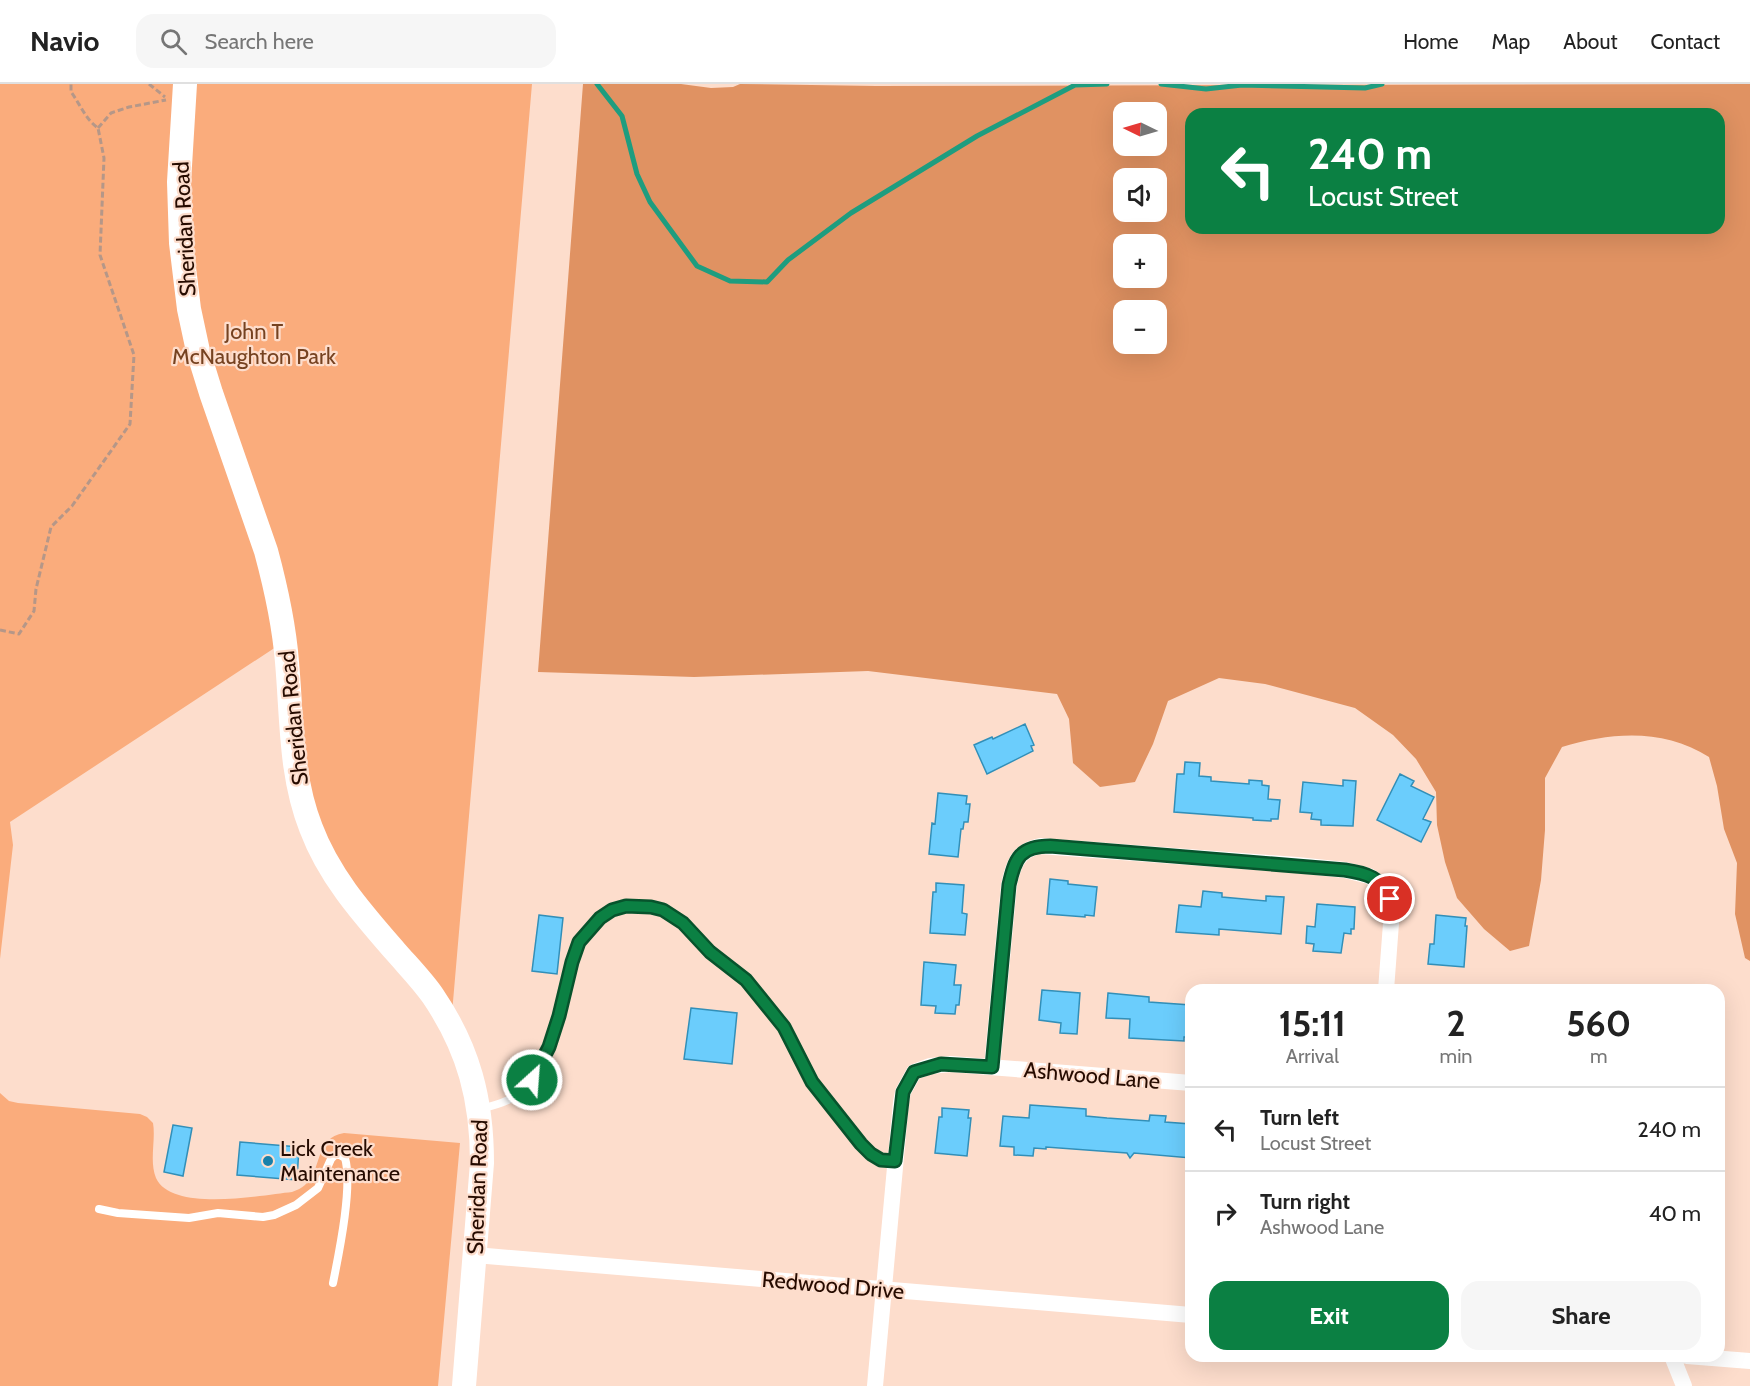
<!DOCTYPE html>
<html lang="en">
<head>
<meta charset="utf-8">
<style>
	:root { --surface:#fff; --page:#f6f6f6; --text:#222; --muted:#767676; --line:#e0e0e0; --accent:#0b8043 }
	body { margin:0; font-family:Cabin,sans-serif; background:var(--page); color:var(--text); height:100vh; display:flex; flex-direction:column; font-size:22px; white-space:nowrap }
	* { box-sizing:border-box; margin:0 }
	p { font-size:20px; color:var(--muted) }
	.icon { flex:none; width:33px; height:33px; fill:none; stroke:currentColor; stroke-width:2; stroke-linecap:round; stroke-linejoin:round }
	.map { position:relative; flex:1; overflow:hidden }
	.side { position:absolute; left:1185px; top:900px; width:540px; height:378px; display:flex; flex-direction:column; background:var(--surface); border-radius:18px; box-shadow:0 6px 24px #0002 }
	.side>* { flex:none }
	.top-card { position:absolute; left:1185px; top:24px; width:540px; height:126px; border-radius:18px; box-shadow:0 6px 24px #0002; background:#0b8043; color:#fff; overflow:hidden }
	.needle { width:39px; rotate:275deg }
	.tools { position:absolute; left:1113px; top:18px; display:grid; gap:12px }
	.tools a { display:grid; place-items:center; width:54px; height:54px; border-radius:12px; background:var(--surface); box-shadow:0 6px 24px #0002; font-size:30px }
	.pin { position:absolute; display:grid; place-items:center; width:51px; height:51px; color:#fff; margin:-26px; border:3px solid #fff; border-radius:50%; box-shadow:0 2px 6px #0007 }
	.me { position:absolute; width:66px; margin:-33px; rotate:26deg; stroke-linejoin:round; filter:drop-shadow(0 0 4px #0008) }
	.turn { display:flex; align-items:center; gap:21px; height:126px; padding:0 24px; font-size:27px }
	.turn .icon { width:78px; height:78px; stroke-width:2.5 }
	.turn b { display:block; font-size:42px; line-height:51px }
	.eta { display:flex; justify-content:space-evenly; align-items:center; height:102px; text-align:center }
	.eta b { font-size:36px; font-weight:800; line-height:42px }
	.action { display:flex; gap:12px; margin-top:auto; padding:12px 24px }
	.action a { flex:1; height:69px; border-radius:18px; background:var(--accent); color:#fff; font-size:24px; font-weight:800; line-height:69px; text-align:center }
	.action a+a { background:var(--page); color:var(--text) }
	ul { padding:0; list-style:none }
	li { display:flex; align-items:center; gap:18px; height:84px; padding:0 24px; border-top:2px solid var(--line) }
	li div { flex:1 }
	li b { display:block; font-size:22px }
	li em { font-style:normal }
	header { display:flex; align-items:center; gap:36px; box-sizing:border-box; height:84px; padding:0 30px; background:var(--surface); border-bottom:2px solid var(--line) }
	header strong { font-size:28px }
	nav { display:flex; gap:33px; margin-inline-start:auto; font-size:21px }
	.search { width:420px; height:54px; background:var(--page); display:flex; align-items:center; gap:15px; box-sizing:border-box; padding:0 21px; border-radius:18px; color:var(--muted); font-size:22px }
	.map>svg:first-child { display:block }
	.green { fill:#faac7c }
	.forest { fill:#e09262; fill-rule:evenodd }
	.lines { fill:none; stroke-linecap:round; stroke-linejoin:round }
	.stream { stroke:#1e9d7f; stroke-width:5 }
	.building { fill:#6bcdfc; stroke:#328fb8; stroke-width:1.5 }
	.path { stroke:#b59788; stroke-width:3; stroke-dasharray:6 3; stroke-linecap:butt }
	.lane { stroke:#fff; stroke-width:8 }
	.street { stroke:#fff; stroke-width:16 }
	.secondary { stroke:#fff; stroke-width:24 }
	.route-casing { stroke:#07532c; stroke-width:15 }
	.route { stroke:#0b8043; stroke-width:10 }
	.poi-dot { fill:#1880aa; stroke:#fdddcc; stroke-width:2 }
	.labels { text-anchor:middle; stroke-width:4.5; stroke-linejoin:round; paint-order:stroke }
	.street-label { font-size:22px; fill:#260b00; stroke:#fdddcc }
	.park-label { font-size:22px; fill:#764220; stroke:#fdddcc }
	.poi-label { font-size:22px; fill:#260b00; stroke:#fdddcc; text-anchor:start }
</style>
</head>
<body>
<header>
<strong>Navio</strong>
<div class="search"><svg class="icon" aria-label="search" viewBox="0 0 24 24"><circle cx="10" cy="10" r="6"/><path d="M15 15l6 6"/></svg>Search here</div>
<nav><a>Home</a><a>Map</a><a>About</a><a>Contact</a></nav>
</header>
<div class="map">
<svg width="1750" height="1302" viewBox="0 0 1750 1302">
	<rect width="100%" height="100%" fill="#fdddcc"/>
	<!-- green -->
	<path class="green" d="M0,0H532L451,941L319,764L285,557L10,738L13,761L0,875Z
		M0,1009L9,1017L18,1019L140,1030L147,1033L153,1039C156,1056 149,1077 156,1094C172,1129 262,1111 292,1108C297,1106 302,1104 305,1101C323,1085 314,1054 344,1049L460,1059L438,1302H0Z"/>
	<!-- forest -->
	<path class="forest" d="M583,0H681L711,4L733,3L740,0L876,2L1750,0V877L1745,874L1735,830L1737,779L1724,745L1717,702L1709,673C1664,644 1611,648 1562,663L1545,694V746L1541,796L1529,862L1510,867L1484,845L1457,814L1445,778L1437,741L1436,708L1416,675L1393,651L1355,624L1265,600L1219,594L1168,617L1153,660L1135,698L1100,703L1073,679L1069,635L1057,610L868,587L694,593L538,588ZM1124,28H1156V62H1124ZM1191,30H1719V144H1191ZM1124,94H1156V128H1124ZM1124,160H1156V194H1124ZM1124,226H1156V260H1124Z"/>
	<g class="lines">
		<!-- stream -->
		<path class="stream" d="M597,0L622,32L637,90L650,118L697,182L730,197L767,198L788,176L851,129L977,52L1075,1L1107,0
			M1161,0L1206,5L1242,1L1365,4L1382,0"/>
	</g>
	<!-- building -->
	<path class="building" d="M1025,640L1034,661L1031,662L1033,667L987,690L974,661L992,653L993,655Z
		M1185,678L1200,679L1199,692L1211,693V697L1249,700V696L1262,697V701L1269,702L1268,715L1280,716L1278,735H1271V737L1253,736V734L1174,728L1177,690H1184Z
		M1400,690L1414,697L1411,702L1434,713L1423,735L1431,738L1421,758L1377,736Z
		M1343,696L1356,697L1353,742L1321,741V736L1311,735L1312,729L1300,728L1303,698L1343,702Z
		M938,709L967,712L966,720H970L968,738H964L963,745H961L958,773L929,770L932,739L935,740Z
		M1050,795L1068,797V800L1097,803L1094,832L1085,831V833L1047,830Z
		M936,799L964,801L962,829L967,830L965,851L930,849L933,808H936Z
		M1203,807L1222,809V813L1266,817V812L1284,813L1281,850L1219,845V851L1176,848L1179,821L1201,823Z
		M1317,820L1355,823L1354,845H1351V850L1344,849L1341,869L1313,867L1314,860L1306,859L1307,842L1315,843Z
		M539,831L563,834L557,890L532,887Z
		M1436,831L1466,834L1465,842H1467L1464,883L1428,880L1430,860H1434Z
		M924,878L956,881L954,901H961L959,921H956L955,930L935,929L936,922L921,921Z
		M1042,906L1080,909L1077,950L1060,949L1061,939L1039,936Z
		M1108,909L1149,913V918L1191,921V953H1184V957L1129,954L1130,935L1106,934Z
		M691,924L737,929L732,980L684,975Z
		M1030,1021L1086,1025V1032L1107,1034L1149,1037L1150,1031L1166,1032L1165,1038L1191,1040V1074L1134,1069L1130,1074L1127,1069L1046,1063V1065L1034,1064L1033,1072L1014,1071V1063L1000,1062L1003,1032L1029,1034Z
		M942,1024L969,1026L968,1034H971L967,1072L935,1069L939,1033H942Z
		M173,1041L192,1044L183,1092L164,1088Z
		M240,1058L299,1063L297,1096L237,1091Z"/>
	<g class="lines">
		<!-- path -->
		<path class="path" d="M149,0L165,13
			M98,44L111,29L129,23L166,16
			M0,546L19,550L34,527L36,505L51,443L72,422L130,340L134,271L100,171L104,74L98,44C86,36 80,20 71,8V0"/>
		<!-- lane -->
		<path class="lane" d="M480,1025C501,1020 517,1015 531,998C550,976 561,930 567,901C574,868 584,835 620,824C634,819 651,821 664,827C679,833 687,845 698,856C708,865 718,874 729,882C751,899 768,920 783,943C794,959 801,978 811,995C820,1012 858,1062 874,1072C881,1076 887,1076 895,1077
			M99,1125L118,1129L189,1134L218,1129L263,1133L274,1131L296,1121L318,1104L331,1075L335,1071H340L345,1074C353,1102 339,1169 333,1199"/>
		<!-- street -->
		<path class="street" d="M992,983L1009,801C1013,781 1018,766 1040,762L1297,781L1345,786L1369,792L1384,802L1388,807L1392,826L1386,906
			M475,1171L1191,1231
			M1672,1272L1684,1302
			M1687,1272L1750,1277
			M875,1302L901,1018L903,1008L914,988L930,982L951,980L1191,999"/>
		<!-- secondary -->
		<path class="secondary" d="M185,0L179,98L181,159L189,225L198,267L211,309L266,467C276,504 284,540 287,578C292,634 290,691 311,744C329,792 362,829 395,867C408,882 422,896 433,912C469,965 482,1016 482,1079L464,1302"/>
	</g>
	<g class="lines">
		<defs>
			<path id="route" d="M532,996L549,963L559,932L572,878L579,858L600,834L612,826L626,822L651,823L663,826L683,839L710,868L746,896L784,943L812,998L861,1060L871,1070L881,1076L895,1077L903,1008L914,988L941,980L992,983L1009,801C1015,774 1020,762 1050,762L1345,786C1365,789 1384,794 1390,815"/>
		</defs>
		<!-- route casing -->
		<use href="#route" class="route-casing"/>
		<!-- route -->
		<use href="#route" class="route"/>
	</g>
	<!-- markers -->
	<circle class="poi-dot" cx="268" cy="1077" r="6"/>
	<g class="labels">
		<!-- street labels -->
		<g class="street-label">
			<text transform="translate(184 145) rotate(-93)" y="8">Sheridan Road</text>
			<text transform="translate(293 634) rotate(-96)" y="8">Sheridan Road</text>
			<text transform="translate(1092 991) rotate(5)" y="8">Ashwood Lane</text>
			<text transform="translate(477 1103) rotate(-88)" y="8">Sheridan Road</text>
			<text transform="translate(833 1201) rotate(5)" y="8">Redwood Drive</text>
		</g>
		<!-- park labels -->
		<g class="park-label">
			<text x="254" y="255">John T<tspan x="254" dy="25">McNaughton Park</tspan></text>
		</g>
		<!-- poi labels -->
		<g class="poi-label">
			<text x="280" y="1072">Lick Creek<tspan x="280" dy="25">Maintenance</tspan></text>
		</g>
	</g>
</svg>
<div class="tools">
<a><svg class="needle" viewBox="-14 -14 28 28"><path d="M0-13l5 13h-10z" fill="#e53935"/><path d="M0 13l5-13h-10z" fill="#767676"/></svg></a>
<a><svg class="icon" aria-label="sound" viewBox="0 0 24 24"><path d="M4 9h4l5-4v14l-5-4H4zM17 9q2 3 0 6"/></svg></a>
<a>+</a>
<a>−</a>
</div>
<div class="pin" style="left:1390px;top:815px;background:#d93025"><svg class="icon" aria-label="arrive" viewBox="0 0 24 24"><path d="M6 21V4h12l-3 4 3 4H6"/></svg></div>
<svg class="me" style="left:532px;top:996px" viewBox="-20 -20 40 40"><circle r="17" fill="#0b8043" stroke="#fff" stroke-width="3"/><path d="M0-11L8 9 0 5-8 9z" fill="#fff"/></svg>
<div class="top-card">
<div class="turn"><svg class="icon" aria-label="left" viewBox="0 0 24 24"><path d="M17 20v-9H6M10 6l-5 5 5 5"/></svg><div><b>240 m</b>Locust Street</div></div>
</div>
<section class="side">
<div class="eta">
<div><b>15:11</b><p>Arrival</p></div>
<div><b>2</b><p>min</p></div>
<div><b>560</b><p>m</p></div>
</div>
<ul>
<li><svg class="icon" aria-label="left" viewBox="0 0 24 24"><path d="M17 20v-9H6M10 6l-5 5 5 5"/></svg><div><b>Turn left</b><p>Locust Street</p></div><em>240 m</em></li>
<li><svg class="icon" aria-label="right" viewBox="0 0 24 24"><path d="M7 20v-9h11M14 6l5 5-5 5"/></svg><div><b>Turn right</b><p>Ashwood Lane</p></div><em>40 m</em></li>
</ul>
<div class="action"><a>Exit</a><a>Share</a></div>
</section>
</div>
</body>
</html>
